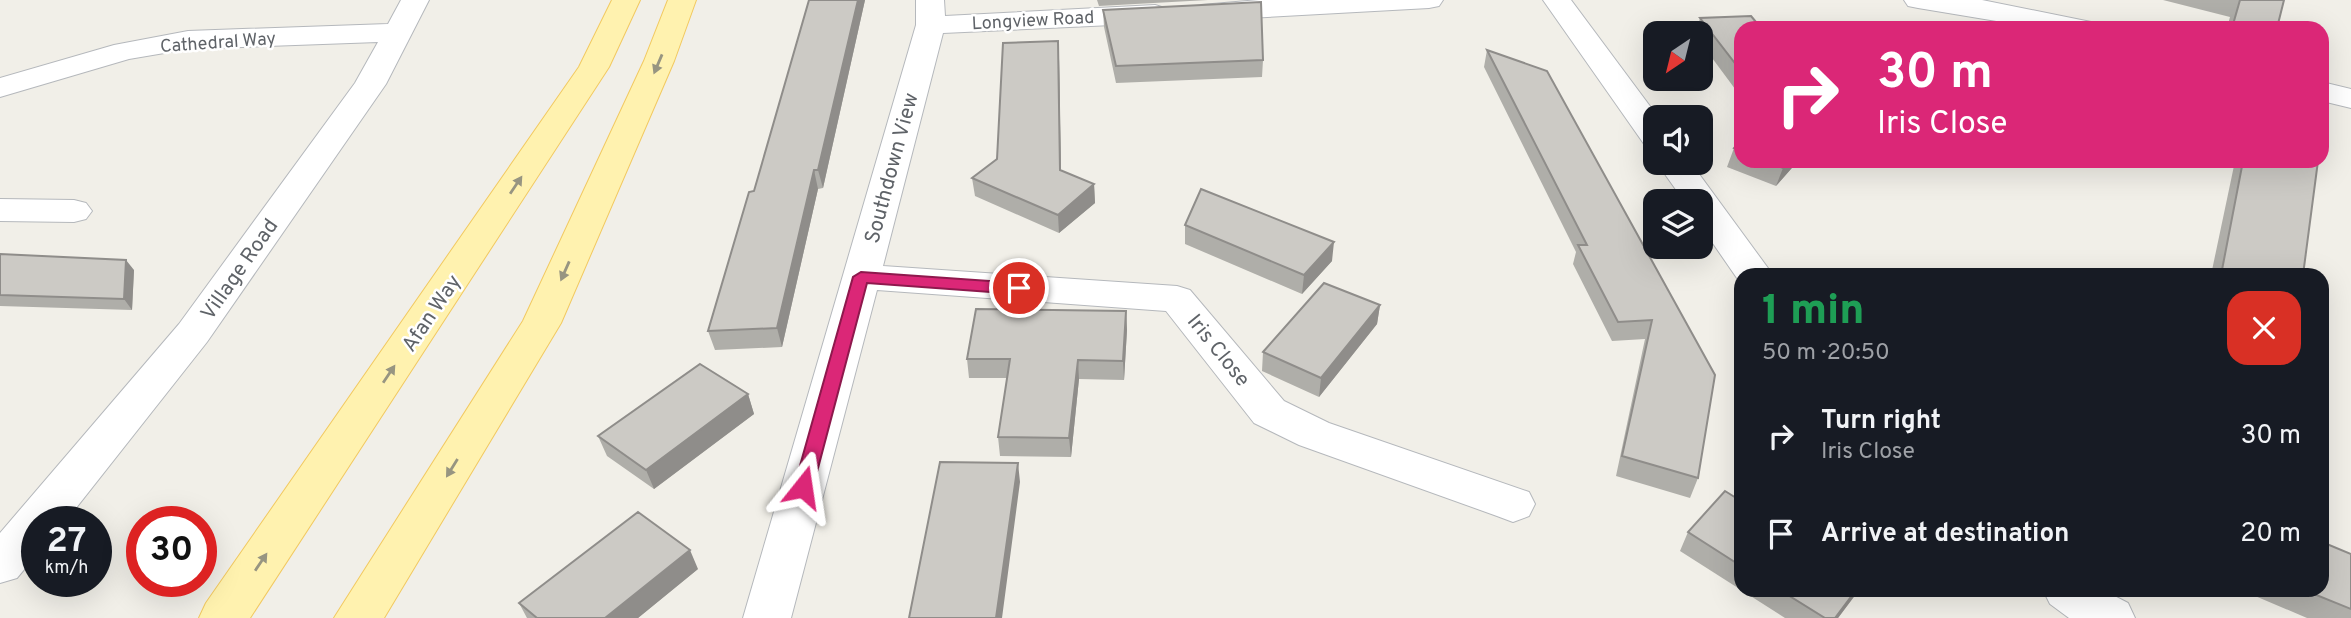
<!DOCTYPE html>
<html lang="en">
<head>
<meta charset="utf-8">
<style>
	:root { --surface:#171b24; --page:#242831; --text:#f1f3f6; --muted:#9ea1a6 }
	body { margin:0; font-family:Overpass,sans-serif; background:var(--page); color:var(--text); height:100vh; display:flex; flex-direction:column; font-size:26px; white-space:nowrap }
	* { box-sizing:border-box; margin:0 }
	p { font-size:23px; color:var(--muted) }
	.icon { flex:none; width:38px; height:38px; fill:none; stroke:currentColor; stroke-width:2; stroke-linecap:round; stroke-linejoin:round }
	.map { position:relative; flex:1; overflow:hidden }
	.panel { position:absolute; left:1734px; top:268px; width:595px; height:329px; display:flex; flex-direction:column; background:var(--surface); border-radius:21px; box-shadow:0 7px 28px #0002 }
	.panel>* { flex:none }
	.guide { position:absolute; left:1734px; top:21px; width:595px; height:147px; border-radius:21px; box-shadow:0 7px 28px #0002; background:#db2777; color:#fff; overflow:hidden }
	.needle { width:46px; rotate:215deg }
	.tools { position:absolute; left:1643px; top:21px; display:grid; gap:14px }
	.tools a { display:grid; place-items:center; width:70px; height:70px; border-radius:14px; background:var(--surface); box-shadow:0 7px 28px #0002; font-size:35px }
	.speed { position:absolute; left:21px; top:506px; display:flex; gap:14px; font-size:35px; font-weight:700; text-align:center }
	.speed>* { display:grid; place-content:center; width:91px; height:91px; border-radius:50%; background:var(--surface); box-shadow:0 7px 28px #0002; line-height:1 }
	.speed small { font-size:18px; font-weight:400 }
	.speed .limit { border:10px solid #d22; background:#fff; color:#111 }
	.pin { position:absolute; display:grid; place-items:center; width:60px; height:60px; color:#fff; margin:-30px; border:4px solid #fff; border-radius:50%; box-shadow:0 2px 7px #0007 }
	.me { position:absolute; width:77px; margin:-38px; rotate:15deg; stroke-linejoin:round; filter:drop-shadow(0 0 5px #0008) }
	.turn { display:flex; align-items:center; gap:24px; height:147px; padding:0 28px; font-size:32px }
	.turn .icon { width:91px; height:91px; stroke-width:2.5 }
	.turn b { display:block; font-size:49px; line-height:60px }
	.round { display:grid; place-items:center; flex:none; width:74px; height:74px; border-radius:21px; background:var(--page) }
	.head { display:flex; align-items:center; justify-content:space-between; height:119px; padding:0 28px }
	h1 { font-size:42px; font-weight:800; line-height:52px; color:#1e9e55 }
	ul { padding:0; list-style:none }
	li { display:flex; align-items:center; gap:21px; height:98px; padding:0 28px }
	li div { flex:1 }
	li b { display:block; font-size:26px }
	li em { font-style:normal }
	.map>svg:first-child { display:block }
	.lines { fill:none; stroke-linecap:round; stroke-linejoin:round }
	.minor-casing { stroke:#b5b8bc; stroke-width:2 }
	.major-casing { stroke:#f2c960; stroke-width:2 }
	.minor { fill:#fff; fill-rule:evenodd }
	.major { fill:#fff2af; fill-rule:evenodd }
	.wall { fill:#afaea9 }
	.shaded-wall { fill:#8f8d8a }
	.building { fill:#cccac5; stroke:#8f8d8a; stroke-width:2 }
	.oneway { fill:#979581 }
	.route { fill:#db2777; stroke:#8e194d; stroke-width:2 }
	.labels { text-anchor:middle; stroke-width:5; stroke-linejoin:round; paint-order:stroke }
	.far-street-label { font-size:18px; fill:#5f6368; stroke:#fff }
	.street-label { font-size:21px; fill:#5f6368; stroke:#fff }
</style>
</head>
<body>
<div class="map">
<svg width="2351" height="618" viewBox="0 0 2351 618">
	<rect width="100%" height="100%" fill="#f1efe8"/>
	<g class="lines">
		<defs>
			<path id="minor" d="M401,0H429L386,84L207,342L65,522H37V554L17,578L0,583V533L179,324L355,83L378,42L188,49L129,59L0,97V78L114,45L188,31L388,24Z
				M916,0H944L945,16L1155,5L1165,8L1169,14L1165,20L1155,23L943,33L883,266L1177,286L1190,290L1284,401L1329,423L1529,492L1535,504L1529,516L1513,522L1497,516L1299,445L1254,423L1166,311L877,290L791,618H743L916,25Z
				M1259,0H1443L1439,6L1429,8L1211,20L1201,17L1197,11L1201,5Z
				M1543,0H1571L1658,117H1656V147L1644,144Z
				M1904,0H1982L2091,22L2096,28H2039L1918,8L1908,6Z
				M2322,82L2351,89V108L2322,101Z
				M1657,163H1691L1773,275H1741V284L1701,226V201H1684Z
				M0,199L74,200L86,203L92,211L86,219L74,222L0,221Z
				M2043,590H2103L2128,603L2135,618H2069L2050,604Z"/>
			<path id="major" d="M612,0H640L609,67L250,618H199L206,603L579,67Z
				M668,0H696L674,61L561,323L384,618H334L523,321L644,61Z"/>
		</defs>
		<!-- minor casing -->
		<use href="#minor" class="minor-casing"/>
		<!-- major casing -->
		<use href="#major" class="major-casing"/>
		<!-- minor -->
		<use href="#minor" class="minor"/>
		<!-- major -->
		<use href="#major" class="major"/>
	</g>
	<!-- wall -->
	<path class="wall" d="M809,0H865L823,188L818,189L782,347L715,350L708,331L754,191Z
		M1097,0H1208L1099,6Z
		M2163,0H2284L2277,28H2227L2230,17Z
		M1103,10L1263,60L1262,77L1116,83L1104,27Z
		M1700,18L1741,28V97L1701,43V33H1696Z
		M1487,50L1715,375L1698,478L1690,498L1616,476L1645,339L1612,341L1573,264L1576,252L1484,67Z
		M1059,58L1061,171L1094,184L1095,203L1059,233L975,196L972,178L997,159Z
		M1741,140V161H1798L1776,186L1727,167L1734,148Z
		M2235,161H2318L2303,275H2211Z
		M1185,225L1332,261L1302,294L1185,244Z
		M0,254L134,270L132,310L0,306Z
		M1380,305L1377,324L1319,397L1262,371L1263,352Z
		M1126,311L1127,330L1124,380L1079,379L1071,457L1000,456L998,437L1007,378H969L967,359Z
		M748,394L754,414L654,489L607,456L598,436Z
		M1741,501V590H1859L1838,618H1785L1680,551L1688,532Z
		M2351,554V618H2307L2241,590H2322Z
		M698,569L638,618H527L519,603Z"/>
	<!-- shaded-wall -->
	<path class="shaded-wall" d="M858,0H865L823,188L818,170Z
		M1058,41L1059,58L1061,189L1060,170Z
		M1789,161H1798L1776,186L1783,168Z
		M814,170L818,189L782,347L777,328Z
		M1094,184L1095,203L1059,233L1058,215Z
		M1334,242L1332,261L1302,294L1304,275Z
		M126,260L134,270L132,310L124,299Z
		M1380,305L1377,324L1319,397L1321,378Z
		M1126,311L1127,330L1124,380L1123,361Z
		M1078,360L1079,379L1071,457L1069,438Z
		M748,394L754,414L654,489L646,470Z
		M1018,463L1020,482L1002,618H996Z
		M690,550L698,569L638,618H605Z
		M1856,590H1859L1838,618H1835Z"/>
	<!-- building -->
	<path class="building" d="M809,0H858L818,170H814L777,328L708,331L749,192L754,191Z
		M2239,0H2284L2277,28H2232L2240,0Z
		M1261,2L1263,60L1116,66L1103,10Z
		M1751,16L1761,28H1741V71L1700,18Z
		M1058,41L1060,170L1094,184L1058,215L972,178L997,159L1003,43Z
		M1487,50L1547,71L1715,375L1698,478L1622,456L1652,320L1618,322L1578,245H1587Z
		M2322,105L2325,106L2322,127Z
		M1741,140V151L1734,148Z
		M1766,161H1789L1783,168Z
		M2243,161H2318L2303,275H2221Z
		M1201,189L1334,242L1304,275L1185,225Z
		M0,254L126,260L124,299L0,295Z
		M1324,283L1380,305L1321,378L1263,352Z
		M976,309L1126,311L1123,361L1078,360L1069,438L998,437L1010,359H967Z
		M700,364L748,394L646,470L598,436Z
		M940,462L1018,463L996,618H909Z
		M1725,491L1741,501V566L1688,532Z
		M638,512L690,550L605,618H537L519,603Z
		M2322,542L2351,554V609L2304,590H2322Z
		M1780,590H1856L1835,618H1825Z"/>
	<!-- one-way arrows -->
	<defs><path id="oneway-solid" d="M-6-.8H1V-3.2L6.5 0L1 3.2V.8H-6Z" transform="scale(1.75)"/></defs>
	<g class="oneway">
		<use href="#oneway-solid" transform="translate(658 64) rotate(113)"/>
		<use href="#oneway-solid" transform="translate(516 185) rotate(-56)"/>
		<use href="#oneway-solid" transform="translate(565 271) rotate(114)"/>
		<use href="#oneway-solid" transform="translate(389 374) rotate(-56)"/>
		<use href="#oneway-solid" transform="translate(452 468) rotate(122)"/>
		<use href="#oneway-solid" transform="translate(261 562) rotate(-56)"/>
	</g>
	<!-- route -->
	<path class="route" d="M861,272L1019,283L1027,288L1019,294L867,283L813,487L810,492H797L794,487L853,277Z"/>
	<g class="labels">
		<!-- far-street labels -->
		<g class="far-street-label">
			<text transform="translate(1033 20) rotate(-3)" y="6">Longview Road</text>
			<text transform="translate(218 42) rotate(-4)" y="6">Cathedral Way</text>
		</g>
		<!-- street labels -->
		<g class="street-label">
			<text transform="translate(891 168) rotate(-75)" y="7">Southdown View</text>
			<text transform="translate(239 269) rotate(-55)" y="7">Village Road</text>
			<text transform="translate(431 313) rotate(-56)" y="7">Afan Way</text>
			<text transform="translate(1219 350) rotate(51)" y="7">Iris Close</text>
		</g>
	</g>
</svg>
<div class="tools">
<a><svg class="needle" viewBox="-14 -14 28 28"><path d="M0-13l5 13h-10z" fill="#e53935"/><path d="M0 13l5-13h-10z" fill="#9ea1a6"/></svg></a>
<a><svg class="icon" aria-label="sound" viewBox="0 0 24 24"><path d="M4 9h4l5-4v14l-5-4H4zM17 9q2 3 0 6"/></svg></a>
<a><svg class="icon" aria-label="layers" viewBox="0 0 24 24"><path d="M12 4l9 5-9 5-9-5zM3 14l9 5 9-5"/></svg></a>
</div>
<div class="speed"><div>27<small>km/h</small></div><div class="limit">30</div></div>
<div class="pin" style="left:1019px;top:288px;background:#d93025"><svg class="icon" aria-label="arrive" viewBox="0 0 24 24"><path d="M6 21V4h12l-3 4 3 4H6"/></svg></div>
<svg class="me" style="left:803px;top:487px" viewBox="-20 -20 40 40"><path d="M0-17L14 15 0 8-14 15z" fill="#db2777" stroke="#fff" stroke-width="4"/></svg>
<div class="guide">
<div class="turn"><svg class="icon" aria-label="right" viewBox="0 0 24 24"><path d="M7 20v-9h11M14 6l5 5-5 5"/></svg><div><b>30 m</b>Iris Close</div></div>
</div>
<section class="panel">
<div class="head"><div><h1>1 min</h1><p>50 m · 20:50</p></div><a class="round" style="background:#d93025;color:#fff"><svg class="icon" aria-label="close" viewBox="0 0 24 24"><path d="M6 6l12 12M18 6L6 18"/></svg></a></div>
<ul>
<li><svg class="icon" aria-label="right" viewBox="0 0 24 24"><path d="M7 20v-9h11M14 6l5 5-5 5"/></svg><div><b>Turn right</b><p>Iris Close</p></div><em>30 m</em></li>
<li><svg class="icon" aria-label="arrive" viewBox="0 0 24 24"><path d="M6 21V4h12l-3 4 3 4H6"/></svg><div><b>Arrive at destination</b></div><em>20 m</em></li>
</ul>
</section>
</div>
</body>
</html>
